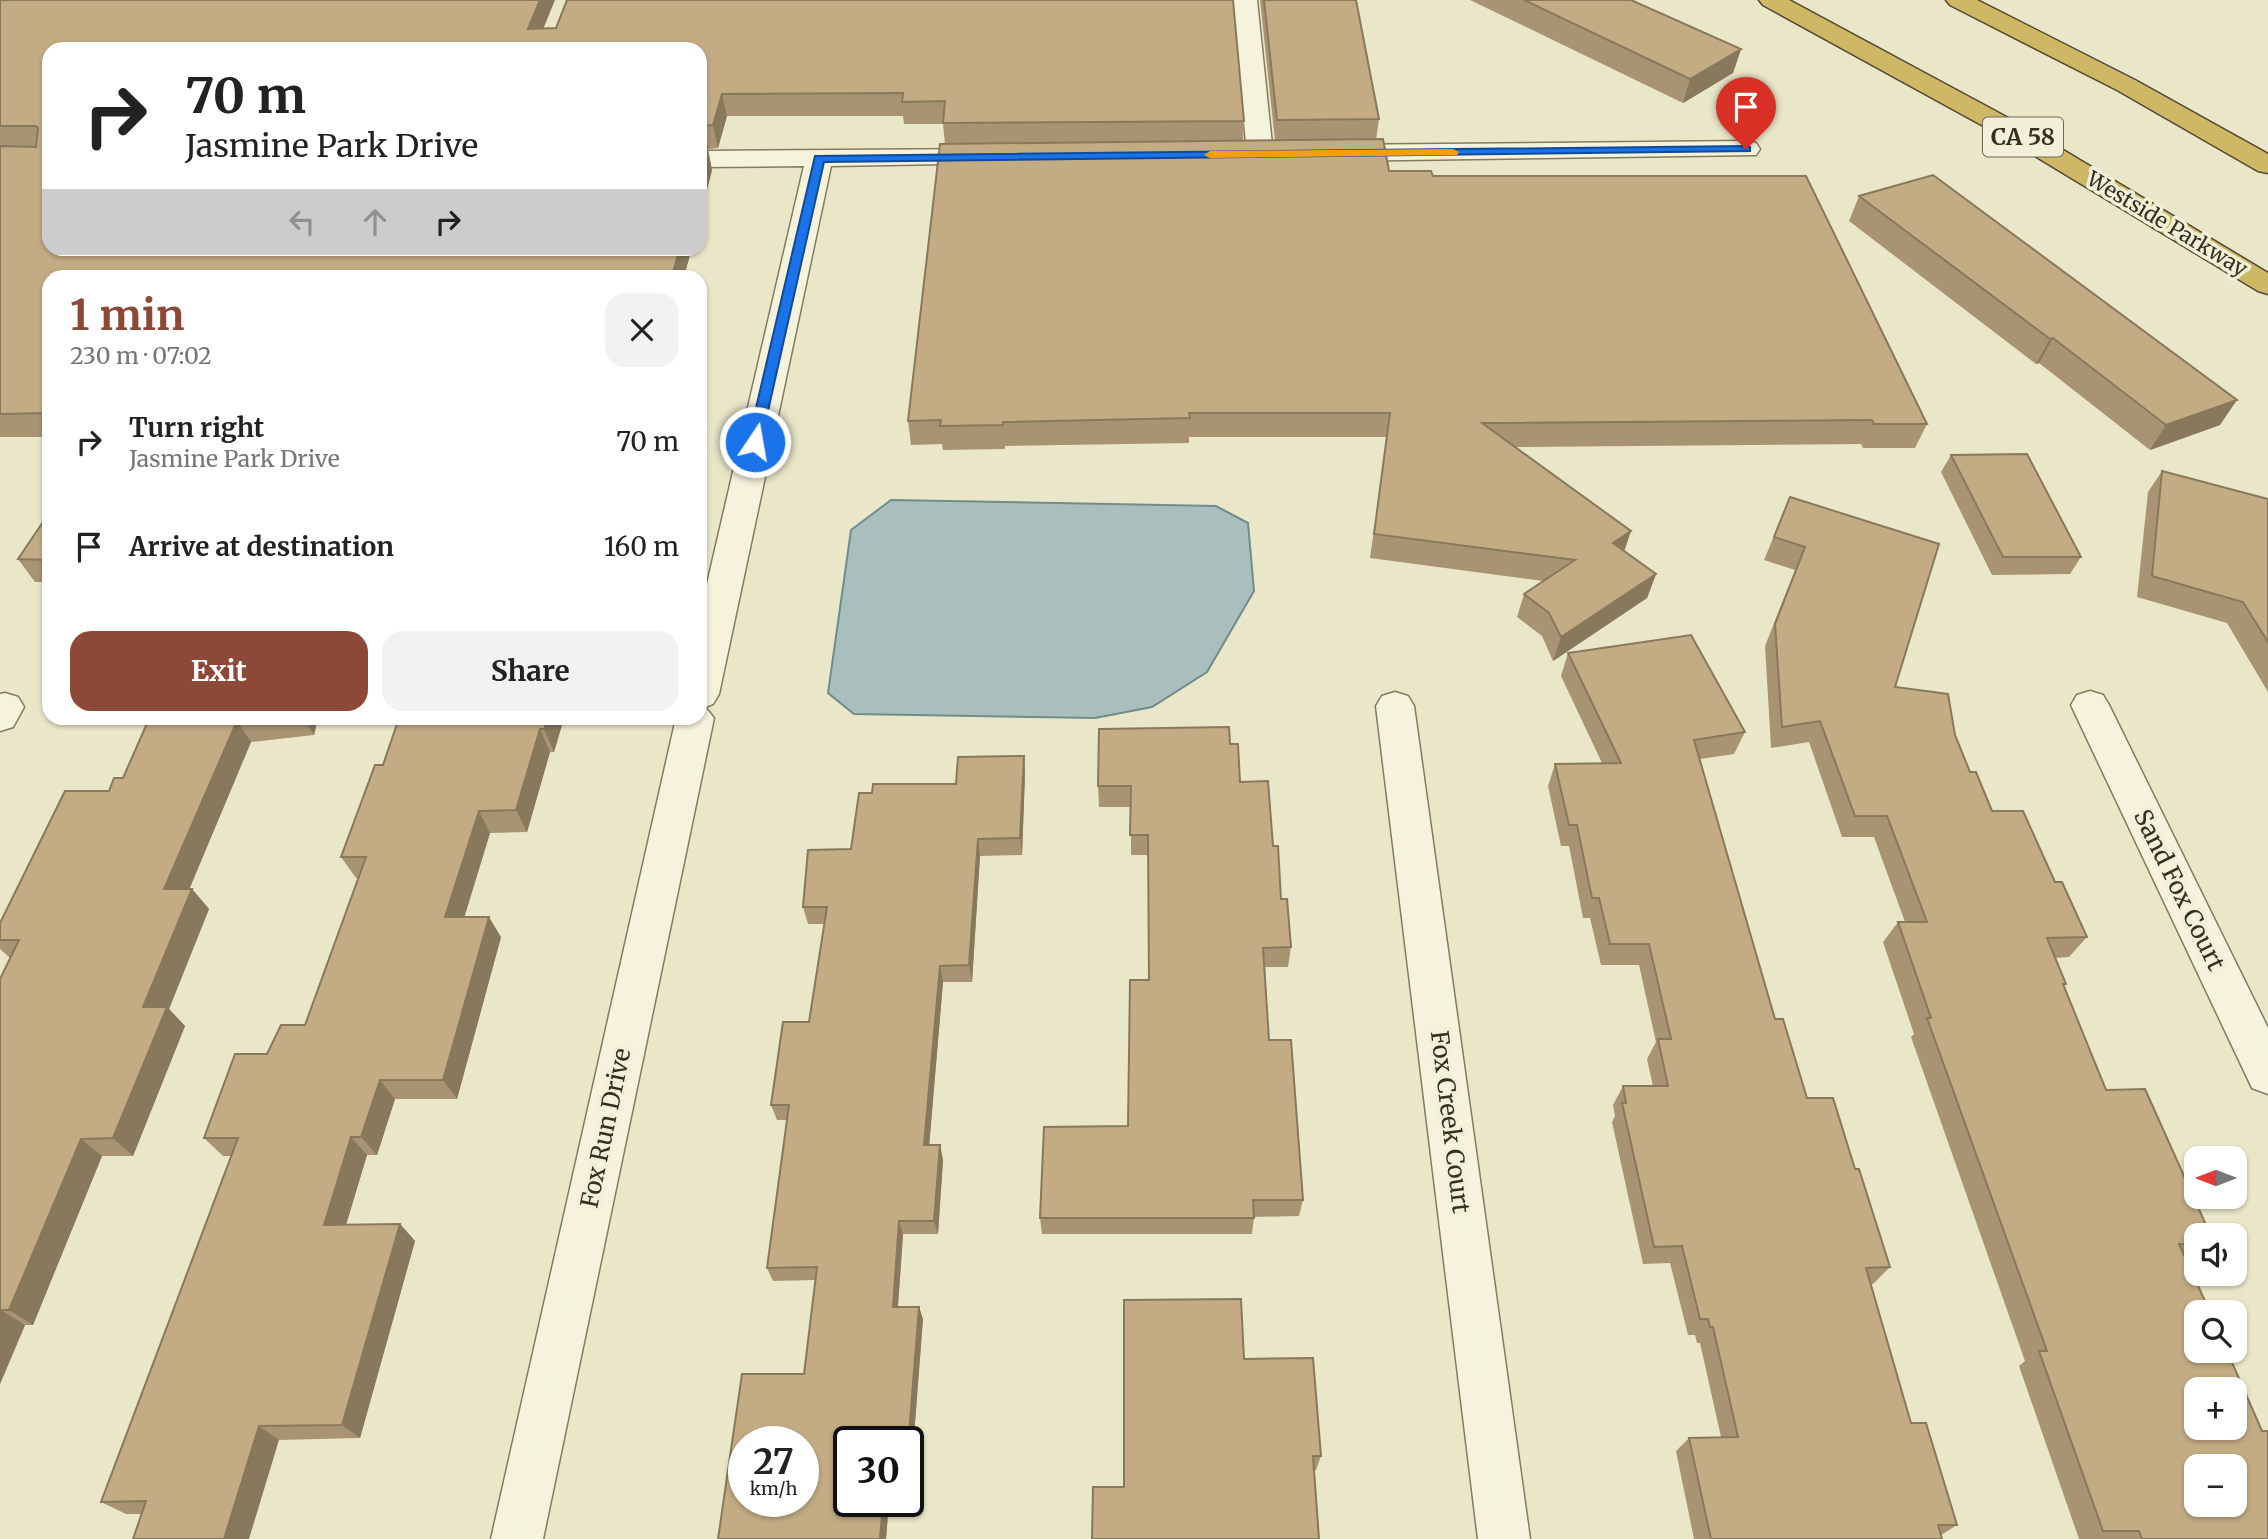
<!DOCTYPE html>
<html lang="en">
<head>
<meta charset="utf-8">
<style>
	:root { --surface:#fff; --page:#f2f2f2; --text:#222; --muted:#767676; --accent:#8c4937 }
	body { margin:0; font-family:Merriweather,serif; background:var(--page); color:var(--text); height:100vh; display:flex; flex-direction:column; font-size:26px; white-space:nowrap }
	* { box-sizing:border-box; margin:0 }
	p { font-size:23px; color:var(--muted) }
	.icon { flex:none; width:38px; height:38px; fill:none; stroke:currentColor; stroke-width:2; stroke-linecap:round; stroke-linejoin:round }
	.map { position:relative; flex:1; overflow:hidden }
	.side { position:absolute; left:42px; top:270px; width:665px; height:455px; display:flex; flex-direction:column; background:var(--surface); border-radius:21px; box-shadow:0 2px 5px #0004 }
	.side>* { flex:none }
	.guide { position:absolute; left:42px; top:42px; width:665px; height:214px; border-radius:21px; box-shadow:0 2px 5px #0004; background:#fff; color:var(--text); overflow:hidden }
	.needle { width:46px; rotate:270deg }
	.fabs { position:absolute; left:2184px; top:1146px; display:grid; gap:14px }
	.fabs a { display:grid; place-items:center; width:63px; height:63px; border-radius:14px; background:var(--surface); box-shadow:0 2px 5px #0004; font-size:35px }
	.speed { position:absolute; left:728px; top:1426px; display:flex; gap:14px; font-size:35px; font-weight:700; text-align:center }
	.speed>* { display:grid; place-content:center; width:91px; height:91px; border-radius:50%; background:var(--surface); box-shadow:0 2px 5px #0004; line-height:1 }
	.speed small { font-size:18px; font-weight:400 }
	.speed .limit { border:4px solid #111; border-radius:10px; background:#fff; color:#111 }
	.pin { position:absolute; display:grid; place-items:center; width:60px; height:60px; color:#fff; margin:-72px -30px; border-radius:50% 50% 50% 0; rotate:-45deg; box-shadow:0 0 7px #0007 }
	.pin .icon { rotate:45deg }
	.me { position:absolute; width:77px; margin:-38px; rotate:12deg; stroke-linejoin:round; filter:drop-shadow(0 0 5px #0008) }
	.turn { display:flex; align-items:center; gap:24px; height:147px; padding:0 28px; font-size:32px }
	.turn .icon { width:91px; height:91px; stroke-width:2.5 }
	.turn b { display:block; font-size:49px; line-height:60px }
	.lanes { display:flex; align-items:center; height:66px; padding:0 28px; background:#0003; justify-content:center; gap:35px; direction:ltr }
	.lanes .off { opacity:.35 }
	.round { display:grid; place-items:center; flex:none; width:74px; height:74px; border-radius:21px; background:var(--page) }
	.head { display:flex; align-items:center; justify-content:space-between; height:119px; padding:0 28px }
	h1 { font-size:42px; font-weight:700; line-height:52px; color:var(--accent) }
	.action { display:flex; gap:14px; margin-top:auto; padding:14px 28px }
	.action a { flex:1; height:80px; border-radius:21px; background:var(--accent); color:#fff; font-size:28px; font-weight:700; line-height:80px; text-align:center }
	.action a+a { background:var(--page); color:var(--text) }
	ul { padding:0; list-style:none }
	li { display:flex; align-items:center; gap:21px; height:105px; padding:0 28px }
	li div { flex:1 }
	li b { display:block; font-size:26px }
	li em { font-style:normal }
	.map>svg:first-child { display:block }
	.water { fill:#a9bfbd; stroke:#718c8b; stroke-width:2 }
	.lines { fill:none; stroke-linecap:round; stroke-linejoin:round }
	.minor-casing { stroke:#847b60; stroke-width:3 }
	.highway-casing { stroke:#534933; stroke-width:3 }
	.minor { fill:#f5f3dc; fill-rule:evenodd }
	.highway { fill:#ceb765; fill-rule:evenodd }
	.wall { fill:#a89472; fill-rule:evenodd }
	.shaded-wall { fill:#88785c }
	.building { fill:#c3ac84; stroke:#88785c; stroke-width:2; fill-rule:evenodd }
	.route { fill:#1a73e8; stroke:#114b97; stroke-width:2 }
	.slow { fill:#f59e0b }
	.labels { text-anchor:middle; stroke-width:7; stroke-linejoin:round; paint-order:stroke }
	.far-street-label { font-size:21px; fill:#363022; stroke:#f2f0d8 }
	.shield { fill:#f2f0d8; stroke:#6e6a59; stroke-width:2 }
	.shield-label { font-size:23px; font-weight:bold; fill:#363022 }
	.street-label { font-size:24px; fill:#363022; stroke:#f2f0d8 }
</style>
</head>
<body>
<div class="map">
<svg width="2268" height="1539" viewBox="0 0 2268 1539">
	<rect width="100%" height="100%" fill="#eae7c9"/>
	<!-- water -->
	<path class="water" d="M891,500L1216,506L1248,523L1254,591L1207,672L1152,707L1095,718L854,714L828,693L851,530Z"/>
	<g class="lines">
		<defs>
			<path id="minor" d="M1233,0H1257L1273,154L1270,160H1250L1247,154Z
				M1747,141L1756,143L1760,149L1756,155L1332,161L1322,159L1319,153L1322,147L1332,145Z
				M992,149L1002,151L1005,157L1002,163L831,166L719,694L713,704L705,707L714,718L543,1539H491L676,718H700V614L804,166L700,167V151Z
				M2090,691L2103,695L2109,705L2268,1028V1094L2252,1088L2071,705L2077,695Z
				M1395,692L1408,696L1414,706L1530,1539H1478L1376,706L1382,696Z
				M5,693L18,697L24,707L13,727L0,731V694Z"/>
			<path id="highway" d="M1759,0H1789L2025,127L2268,273V294L2258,291L2007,139L1763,5Z
				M1946,0H1977L2135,80L2268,154V173L2258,171L2117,90L1950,5Z"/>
		</defs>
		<!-- minor casing -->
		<use href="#minor" class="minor-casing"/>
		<!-- highway casing -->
		<use href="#highway" class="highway-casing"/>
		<!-- minor -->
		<use href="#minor" class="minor"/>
		<!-- highway -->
		<use href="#highway" class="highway"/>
	</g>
	<!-- wall -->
	<path class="wall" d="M0,0L544,28L1244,121L1243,141H1275L1260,0H1356L1379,119L1376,140L1389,171L1433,176L1927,424L1915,448H1863L1861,444L1515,447L1624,551L1656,574L1647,598L1553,661L1542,636L1517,617L1524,594L1543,581L1370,558L1387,437H1189V443L1005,446V449L943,450L942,444L911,445L908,421L945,144L943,124H904L903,116H727L718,148L708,149L712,170L700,217V49H49L167,248L164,254L692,248L684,276H49V437H0Z
		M1470,0H1631L1741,49L1733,73L1683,103Z
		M1859,196L2220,425L2150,450L2039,363L2036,364L1849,221Z
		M1951,455L2081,557L2070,574L1992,575L1941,472Z
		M2162,471L2268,499V692L2227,623L2137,597L2148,492Z
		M1790,497L1895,687L1955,735L1970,772L1992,811L2055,882L2087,937L2069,957L2055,958L2066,984L2064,986L2106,1090L2196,1236V1257L2192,1260H2186L2268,1539H2079L2019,1366L2025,1361L1911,1037L1914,1034L1883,942L1898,922H1905L1874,837H1842L1809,742L1771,748L1765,646L1795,570L1764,560Z
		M49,513V582H35L18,559Z
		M1568,653L1745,732L1734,754L1700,759L1775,1019L1807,1098L1855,1169L1890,1267L1873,1284H1871L1911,1423L1957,1525L1941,1535L1942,1539H1694L1676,1451L1689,1438L1721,1437L1700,1343H1697L1695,1335H1688L1670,1263L1643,1264L1612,1122L1615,1116L1613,1105L1623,1086H1653L1647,1059L1656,1042L1639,965H1601L1590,918H1583L1569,846H1561L1548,786L1555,764L1602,763L1561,676Z
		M149,718H318L314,735L251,742L189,889H192L209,909L169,1009L185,1026L133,1156H102L33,1325H25L0,1384V979L10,958L0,949V923L109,791L123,778L145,728Z
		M399,718H564L554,752H550L527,832L490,833L464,917L501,937L457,1099H395L377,1155H367L346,1224H400L415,1241L360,1438L279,1440L142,1514H126L101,1502L231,1156H223L204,1138L267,1054L305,1025L358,878H356L341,857L383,765Z
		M1230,744L1240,782L1273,846L1281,899L1291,947L1288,967H1265L1269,1040L1303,1200L1299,1216L1254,1217L1252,1234H1042L1040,1218L1128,1126L1149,980L1148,855H1131V807H1099L1098,786Z
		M1024,756L1025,774L1022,855L980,856L972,982H943L929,1145H940L943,1160L938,1234H903L898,1307H919L923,1319L911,1474H908V1442H849V1502H889L886,1539H718L742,1374H804L816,1280L773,1281L767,1268L787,1120H777L771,1105L783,1022H809L825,924H808L803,907L808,850L851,849L859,793H872L873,784H956L958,757ZM744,1442H803V1502H744Z
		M1244,1359L1321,1456L1316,1470L1124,1487Z"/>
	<!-- shaded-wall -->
	<path class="shaded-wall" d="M540,0H555L535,49L528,29Z
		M1741,49L1733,73L1683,103L1690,79Z
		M722,94L727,116L718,148L713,125Z
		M707,147L712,170L700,217V173Z
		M142,248H167L152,276L138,255Z
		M680,248H692L684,276H672Z
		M2053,338L2039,363L2036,364L2050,339Z
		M2237,400L2220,425L2150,450L2166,425Z
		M1631,531L1623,555L1613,543Z
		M1656,574L1647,598L1553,661L1561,637Z
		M303,718H318L314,735Z
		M548,718H564L554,752L544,729Z
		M237,721L251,742L181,909L164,889Z
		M540,729L550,752L527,832L516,810Z
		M1024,756L1025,774L1022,855L1020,838Z
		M479,811L490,833L458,938L445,917Z
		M978,839L980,856L972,982L969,965Z
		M192,889L209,909L169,1009L185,1026L133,1156L113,1138L143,1007Z
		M489,917L501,937L457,1099L443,1080Z
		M940,966L943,982L928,1160L924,1145Z
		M380,1080L395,1099L377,1155L361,1137Z
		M351,1137L367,1155L341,1242L324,1225Z
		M81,1139L102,1156L33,1325L9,1310Z
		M940,1145L943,1160L938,1234L934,1221Z
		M899,1221L903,1234L897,1319L893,1307Z
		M400,1224L415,1241L360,1438L342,1425Z
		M919,1307L923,1319L911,1474L908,1467V1447Z
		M1,1310L25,1325L0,1384V1311Z
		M259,1426L279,1440L249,1539H224Z
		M883,1502H889L886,1539H880Z"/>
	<!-- building -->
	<path class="building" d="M0,0H540L528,29L556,28L567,0H1233L1244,121L943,123L945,101L902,102L903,93L722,94L713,125L700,126V49H49V248H142L138,255L171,254L174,248H680L672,276H49V413L0,414V146L36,147L38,128L36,126H0Z
		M1264,0H1356L1379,119L1277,120Z
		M1524,0H1631L1741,49L1690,79Z
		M1383,139L1389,171H1431L1433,176H1806L1927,424H1874L1872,420L1482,423L1631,531L1613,543L1656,574L1561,637L1549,613L1524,594L1575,560L1374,534L1390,413H1189L1190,418L1003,422V425L940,426L941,420L908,421L940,144Z
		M700,146L707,147L700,173Z
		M1933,175L2237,400L2166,425L2053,338L2050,339L1859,196Z
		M2027,454L2081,557H2003L1951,455Z
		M2162,471L2268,499V642L2243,602L2152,576Z
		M1790,497L1939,544L1895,687L1948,694L1955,735L1970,772H1976L1992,811H2023L2055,882H2062L2087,937L2047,938L2066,984H2063L2106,1090L2145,1089L2211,1236H2196V1244H2179L2210,1312H2196V1351H2227L2262,1431H2268V1539H2142L2139,1531H2103L2039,1351H2047L1927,1018H1931L1898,922H1927L1887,816H1855L1820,721L1782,727L1775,624L1805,547L1774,537ZM2196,1390H2235V1428H2196ZM2196,1466H2235V1505H2196Z
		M49,513V560L18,559Z
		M1691,635L1745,732L1694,740L1775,1019H1783L1807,1098H1833L1855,1169H1859L1890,1267L1866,1268L1911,1423H1926L1957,1525H1938L1942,1539H1711L1689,1438L1738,1437L1713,1327H1710L1708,1319H1700L1682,1246L1654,1247L1622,1103H1626L1623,1086H1668L1658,1039H1671L1649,944H1610L1599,898H1592L1577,825H1569L1555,764L1621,763L1568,653Z
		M149,718H266L237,721L164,889H192L143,1007H167L113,1138L81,1139L9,1310H1L0,1311V979L19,940H0V923L65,791H109L114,778H123L145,728Z
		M399,718H548L544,729H540L516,810L479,811L445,917H489L443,1080H380L361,1137H351L324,1225L400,1224L342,1425L259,1426L224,1539H133L146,1501L101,1502L238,1138H204L235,1054H267L281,1025H305L366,857H341L375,765H383Z
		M1229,727L1230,744H1238L1240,782L1268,781L1273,846H1278L1281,899H1287L1291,947L1263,948L1269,1040H1291L1303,1200H1253L1254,1218H1040L1044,1127L1128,1126L1130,980H1149L1148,835H1130L1131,786H1098L1099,729Z
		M1024,756L1020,838L978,839L969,965L940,966L924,1145H940L934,1221H899L893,1307H919L908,1447V1442H849V1502H883L880,1539H718L742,1374H804L817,1267L767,1268L789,1105H771L783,1022H809L827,907H803L808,850L851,849L859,793H872L873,784H956L958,757ZM744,1442H803V1502H744Z
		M1241,1299L1244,1359L1313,1358L1321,1456H1313L1319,1539H1092L1093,1487H1124V1300Z"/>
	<!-- route -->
	<path class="route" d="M1746,146L1750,147V151L824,162L761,442L755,446L748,442L815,156Z"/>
	<!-- slow -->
	<path class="slow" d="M1453,149L1459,152L1457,155L1210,158L1204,155L1210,151Z"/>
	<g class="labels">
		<!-- far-street labels -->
		<g class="far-street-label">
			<text transform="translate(2167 224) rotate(31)" y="7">Westside Parkway</text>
		</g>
		<!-- shield labels -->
		<rect class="shield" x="1983" y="117.5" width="80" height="39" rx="5"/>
		<g class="shield-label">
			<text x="2023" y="145">CA 58</text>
		</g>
		<!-- street labels -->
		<g class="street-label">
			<text transform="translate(2179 890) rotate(64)" y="8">Sand Fox Court</text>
			<text transform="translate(1450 1122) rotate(83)" y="8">Fox Creek Court</text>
			<text transform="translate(606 1128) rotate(-78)" y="8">Fox Run Drive</text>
		</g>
	</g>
</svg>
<div class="fabs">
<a><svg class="needle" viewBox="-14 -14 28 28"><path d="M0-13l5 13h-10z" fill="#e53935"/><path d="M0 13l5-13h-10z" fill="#767676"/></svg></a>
<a><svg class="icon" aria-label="sound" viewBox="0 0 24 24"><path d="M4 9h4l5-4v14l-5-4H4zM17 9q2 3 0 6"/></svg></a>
<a><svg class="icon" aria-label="search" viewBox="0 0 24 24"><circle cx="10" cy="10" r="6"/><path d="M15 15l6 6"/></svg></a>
<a>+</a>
<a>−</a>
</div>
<div class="speed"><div>27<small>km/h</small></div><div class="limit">30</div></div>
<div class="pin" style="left:1746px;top:149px;background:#d93025"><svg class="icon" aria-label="arrive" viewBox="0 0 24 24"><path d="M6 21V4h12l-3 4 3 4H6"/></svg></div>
<svg class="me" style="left:755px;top:442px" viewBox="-20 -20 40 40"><circle r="17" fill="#1a73e8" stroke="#fff" stroke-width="3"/><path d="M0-11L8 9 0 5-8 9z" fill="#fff"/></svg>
<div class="guide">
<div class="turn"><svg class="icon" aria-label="right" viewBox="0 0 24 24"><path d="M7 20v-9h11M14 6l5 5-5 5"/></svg><div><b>70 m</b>Jasmine Park Drive</div></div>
<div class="lanes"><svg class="icon off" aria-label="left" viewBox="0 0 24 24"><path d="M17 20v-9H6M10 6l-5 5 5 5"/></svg><svg class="icon off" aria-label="ahead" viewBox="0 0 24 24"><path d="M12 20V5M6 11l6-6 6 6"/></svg><svg class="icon" aria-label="right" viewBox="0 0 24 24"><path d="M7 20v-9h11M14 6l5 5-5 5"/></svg></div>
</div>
<section class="side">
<div class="head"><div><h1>1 min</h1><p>230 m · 07:02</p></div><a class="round"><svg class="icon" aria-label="close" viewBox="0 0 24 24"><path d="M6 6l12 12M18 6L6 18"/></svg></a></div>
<ul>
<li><svg class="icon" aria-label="right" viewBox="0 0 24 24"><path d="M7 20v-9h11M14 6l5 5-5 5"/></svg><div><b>Turn right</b><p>Jasmine Park Drive</p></div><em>70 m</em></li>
<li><svg class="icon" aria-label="arrive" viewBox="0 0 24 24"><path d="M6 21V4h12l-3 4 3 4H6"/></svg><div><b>Arrive at destination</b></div><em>160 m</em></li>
</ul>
<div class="action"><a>Exit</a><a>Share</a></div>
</section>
</div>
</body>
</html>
